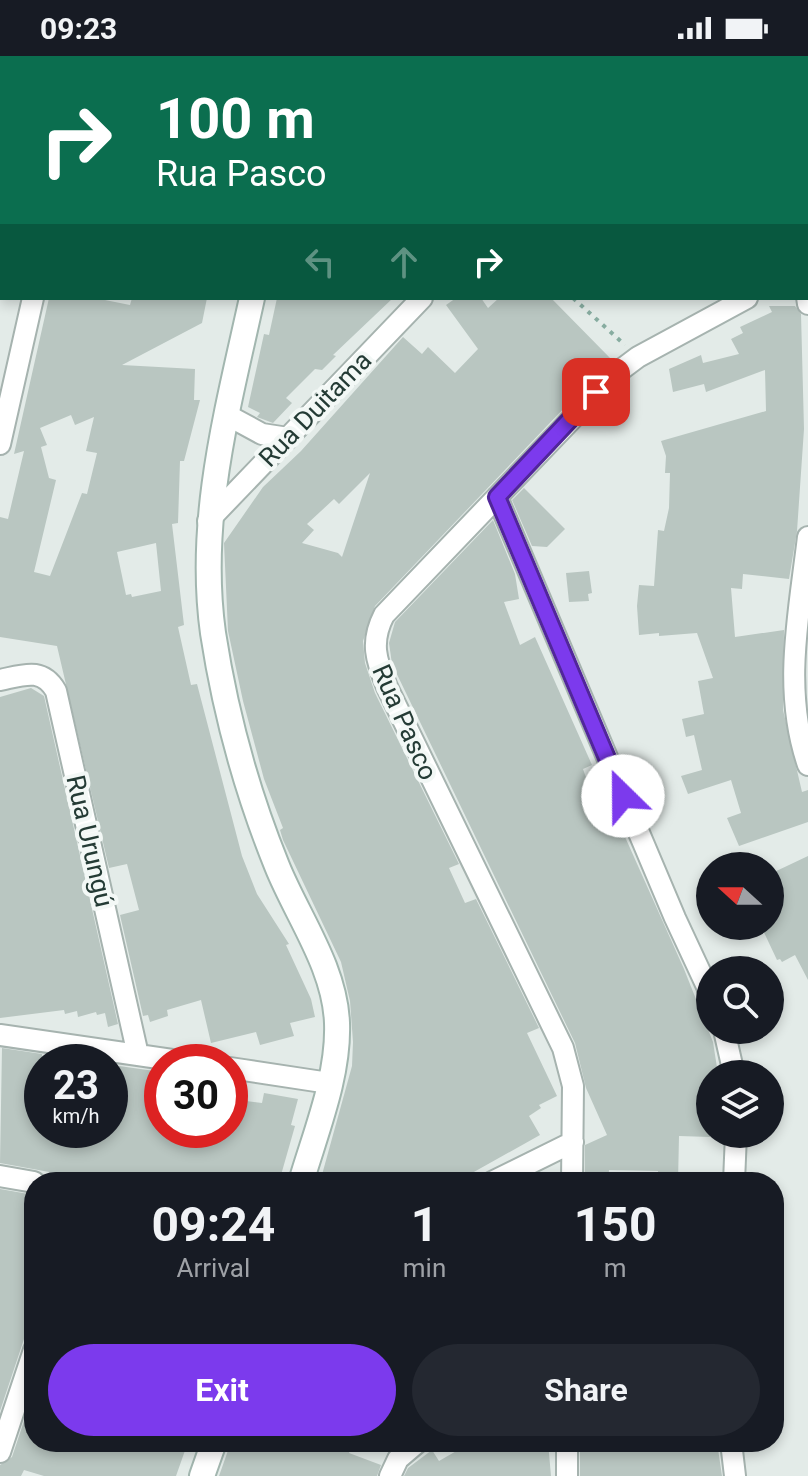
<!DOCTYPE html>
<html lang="en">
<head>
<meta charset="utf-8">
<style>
	:root { --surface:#171b24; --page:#242831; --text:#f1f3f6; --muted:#9ea1a6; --accent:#7c3aed }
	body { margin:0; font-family:Roboto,sans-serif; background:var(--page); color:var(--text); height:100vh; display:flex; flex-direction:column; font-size:30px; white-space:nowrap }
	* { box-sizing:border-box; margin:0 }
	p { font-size:26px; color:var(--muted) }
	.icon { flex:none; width:44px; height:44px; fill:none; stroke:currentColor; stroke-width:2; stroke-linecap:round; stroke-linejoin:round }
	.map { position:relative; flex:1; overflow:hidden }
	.panel { position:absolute; left:24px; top:1116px; width:760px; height:280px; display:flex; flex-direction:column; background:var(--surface); border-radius:32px; box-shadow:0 4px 12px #0003 }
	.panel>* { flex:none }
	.guide { position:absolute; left:0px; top:0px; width:808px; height:244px; box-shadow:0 4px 12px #0003; background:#0b6e4f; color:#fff; overflow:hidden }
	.needle { width:52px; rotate:291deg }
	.buttons { position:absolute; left:696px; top:796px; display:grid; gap:16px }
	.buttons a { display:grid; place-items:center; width:88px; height:88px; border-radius:50%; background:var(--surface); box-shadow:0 4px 12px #0003; font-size:40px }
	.speed { position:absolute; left:24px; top:988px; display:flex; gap:16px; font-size:40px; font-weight:700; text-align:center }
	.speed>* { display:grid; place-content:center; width:104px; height:104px; border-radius:50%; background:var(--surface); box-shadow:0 4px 12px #0003; line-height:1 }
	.speed small { font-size:20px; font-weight:400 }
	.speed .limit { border:12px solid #d22; background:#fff; color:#111 }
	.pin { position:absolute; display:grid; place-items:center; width:68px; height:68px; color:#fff; margin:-34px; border-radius:16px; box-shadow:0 4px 12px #0006 }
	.me { position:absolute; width:88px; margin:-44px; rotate:337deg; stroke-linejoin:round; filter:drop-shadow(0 0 6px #0008) }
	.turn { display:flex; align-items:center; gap:28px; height:168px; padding:0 24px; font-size:36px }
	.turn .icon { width:104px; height:104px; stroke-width:2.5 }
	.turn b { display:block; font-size:56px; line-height:68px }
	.lanes { display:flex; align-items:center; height:76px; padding:0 24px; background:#0003; justify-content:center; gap:40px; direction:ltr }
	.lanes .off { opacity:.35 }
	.eta { display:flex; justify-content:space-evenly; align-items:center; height:136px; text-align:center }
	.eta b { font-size:48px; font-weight:700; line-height:56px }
	.button { display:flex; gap:16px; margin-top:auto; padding:16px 24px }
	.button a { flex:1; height:92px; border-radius:48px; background:var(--accent); color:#fff; font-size:32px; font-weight:700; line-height:92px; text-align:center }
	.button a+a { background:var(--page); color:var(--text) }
	.status { display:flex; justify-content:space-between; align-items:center; height:56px; padding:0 40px; background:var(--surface); direction:ltr }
	.status svg { height:22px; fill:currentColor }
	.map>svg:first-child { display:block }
	.building { fill:#b9c6c1; fill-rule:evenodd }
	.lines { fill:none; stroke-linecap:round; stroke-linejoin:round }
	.street-casing { stroke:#a6b3af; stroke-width:24 }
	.secondary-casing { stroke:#a2b6af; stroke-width:28 }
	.path { stroke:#87aca0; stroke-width:4; stroke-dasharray:4 6; stroke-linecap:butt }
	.street { stroke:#fff; stroke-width:20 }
	.secondary { stroke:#fff; stroke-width:24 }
	.route-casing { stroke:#51269a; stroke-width:20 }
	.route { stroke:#7c3aed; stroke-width:14 }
	.labels { text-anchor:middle; stroke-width:8; stroke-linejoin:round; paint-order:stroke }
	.street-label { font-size:26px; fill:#243b35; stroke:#f3f8f6 }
</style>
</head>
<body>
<div class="status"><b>09:23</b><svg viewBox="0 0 49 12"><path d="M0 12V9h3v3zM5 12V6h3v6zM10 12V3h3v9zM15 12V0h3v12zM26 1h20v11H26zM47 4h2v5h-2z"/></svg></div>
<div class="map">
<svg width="808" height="1420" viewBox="0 0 808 1420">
	<rect width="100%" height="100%" fill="#e3ebe8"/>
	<!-- building -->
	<path class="building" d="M49,242H95L130,249L132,242H207L202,267L122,309L195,313L194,344H200L184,405H180L178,467L172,468L184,569L178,571L191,629L197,628L242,800L257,838L289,888L286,889L311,943L315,961L290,967L294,980L260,989L256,976L211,987L201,944L167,954L168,960L150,966L148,959L143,960L120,859L139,854L127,808L109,812L57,590L0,581V461L8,463L24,395L14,398ZM71,359L75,369L94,361L86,395L97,397L87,438L82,437L50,520L34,516L56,424L49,422L41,391L47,389L40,372ZM156,487L161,535L132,541L131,538L126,539L117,496Z
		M277,242H393L333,299L336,300L322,314L315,313L286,342L292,347L273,367L257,361L260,357L248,351L264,278L269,279Z
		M456,242H481L488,252L499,242H551L611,303L375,550L363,585L365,607L375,637L459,808L449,812L465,847L476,843L539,972L527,977L557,1040L539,1049L541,1052L529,1060L540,1079L456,1126H320L352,1010L353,986L350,945L341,906L283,784L280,774L283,772L264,723L243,645L228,575L224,487L263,431L301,395L403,281L422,298L428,291L455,317L478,293L446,249ZM370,417L342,501L338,497L302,487L314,474L307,468L334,443L339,448Z
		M769,250H795L801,258L804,373L797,475L789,523L743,518L742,533L731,532L735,581L784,574L783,654L802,736L808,734V766L739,790L727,762L741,757L731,724L688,738L681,720L702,714L694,679L686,681L682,663L704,658L698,625L713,622L697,577L659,580V577L639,579L637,550L639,529L654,530L658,474L664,475L669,452L670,417H665L666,400L661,385L766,355L765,314L706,336L704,328L673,336L669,313L701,299L703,307L739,298L731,283L743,277L740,271L772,256Z
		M524,432L565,473L547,491L532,490L512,444Z
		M493,464L515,518L519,543L504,546L520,589L535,581L592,709L583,713L596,751L609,745L684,913L713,986L718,1018H710V1081L679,1080L678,1126H661L658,1124V1115L609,1114L608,1126H585V1089L607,1079L586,1032L575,987L392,608L389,587L395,566Z
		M589,515L592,537L588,538L589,545L569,546L566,517Z
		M31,632L44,640L118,968L108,971L105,957L97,959L96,956L78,961L77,955L65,958L64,954L0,962V641Z
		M808,800V924L795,899L782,906L780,903L777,904L761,870H770V818Z
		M2,992L42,998V1074H110V1067L114,1068L119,1010L162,1016V1074H230V1043L262,1047L264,1037L298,1043L291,1069L295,1070L279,1126H180L144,1120V1126H104L0,1107Z
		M0,1133L34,1139V1253L0,1355Z
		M28,1353L34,1355V1386H188L176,1420H44L24,1414L21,1420H0V1409L12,1401Z
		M231,1386H353L349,1397L381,1409L377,1420H219Z
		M472,1386H502L505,1391L513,1386H548L551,1420H404L408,1412L432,1394L439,1405Z
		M580,1386H717L722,1420H580Z"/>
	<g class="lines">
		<defs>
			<path id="street" d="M83,2L84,0
				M697,2L698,0
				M723,2L731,0
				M0,12L2,14
				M806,166H808
				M806,234L808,248
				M227,359L262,378L288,382
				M0,388L33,242
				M497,441L675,862L710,937
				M208,465L422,242
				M808,481C799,558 782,634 808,709
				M0,624C24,619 42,611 56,635L138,999
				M724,974L734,1018
				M0,979L186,1006
				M230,1012L329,1027
				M0,1120L34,1126
				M492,1126L573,1086
				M572,1126L573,1030L563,992L387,631C376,604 370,586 384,559L614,319L638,301L747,242
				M734,1126L736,1078
				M567,1386V1420
				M731,1386L735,1420
				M0,1396L34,1294
				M390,1420L398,1403L418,1386"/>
			<path id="secondary" d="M250,0L252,2
				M252,242C228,352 197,463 213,577C225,655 247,736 277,810C297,860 335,911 337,967C339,1020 316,1075 301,1126
				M202,1420L214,1386"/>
		</defs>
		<!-- street casing -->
		<use href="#street" class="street-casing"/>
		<!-- secondary casing -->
		<use href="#secondary" class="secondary-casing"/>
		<!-- path -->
		<path class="path" d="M349,0V2
			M626,0V2
			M800,0L801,2
			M806,58L808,79
			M573,242L625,289"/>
		<!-- street -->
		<use href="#street" class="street"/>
		<!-- secondary -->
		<use href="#secondary" class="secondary"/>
	</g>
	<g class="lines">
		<defs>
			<path id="route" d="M596,336L497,441L623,740"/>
		</defs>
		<!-- route casing -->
		<use href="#route" class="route-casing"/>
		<!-- route -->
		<use href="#route" class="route"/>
	</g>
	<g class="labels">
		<!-- street labels -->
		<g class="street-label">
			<text transform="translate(315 353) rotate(-46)" y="9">Rua Duitama</text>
			<text transform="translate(405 666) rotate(66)" y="9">Rua Pasco</text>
			<text transform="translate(90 785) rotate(77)" y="9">Rua Urungú</text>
		</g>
	</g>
</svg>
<div class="buttons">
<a><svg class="needle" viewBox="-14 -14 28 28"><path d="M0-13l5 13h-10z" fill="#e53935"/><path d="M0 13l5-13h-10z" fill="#9ea1a6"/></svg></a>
<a><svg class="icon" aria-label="search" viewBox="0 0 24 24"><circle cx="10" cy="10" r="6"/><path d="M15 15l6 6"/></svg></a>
<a><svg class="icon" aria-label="layers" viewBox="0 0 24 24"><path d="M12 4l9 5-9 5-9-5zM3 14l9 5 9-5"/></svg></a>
</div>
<div class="speed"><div>23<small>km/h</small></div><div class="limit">30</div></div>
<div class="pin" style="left:596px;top:336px;background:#d93025"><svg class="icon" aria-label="arrive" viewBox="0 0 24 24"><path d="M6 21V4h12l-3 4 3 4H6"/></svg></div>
<svg class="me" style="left:623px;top:740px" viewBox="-20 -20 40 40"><circle r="19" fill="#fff"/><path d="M0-13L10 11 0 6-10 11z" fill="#7c3aed"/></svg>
<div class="guide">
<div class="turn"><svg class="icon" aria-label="right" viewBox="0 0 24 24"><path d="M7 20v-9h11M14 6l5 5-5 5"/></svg><div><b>100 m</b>Rua Pasco</div></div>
<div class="lanes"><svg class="icon off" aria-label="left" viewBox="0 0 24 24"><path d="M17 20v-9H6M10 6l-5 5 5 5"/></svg><svg class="icon off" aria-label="ahead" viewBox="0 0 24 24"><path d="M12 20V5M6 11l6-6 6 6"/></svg><svg class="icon" aria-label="right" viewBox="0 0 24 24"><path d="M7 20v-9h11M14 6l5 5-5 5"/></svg></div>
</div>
<section class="panel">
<div class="eta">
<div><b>09:24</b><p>Arrival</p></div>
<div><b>1</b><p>min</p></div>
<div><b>150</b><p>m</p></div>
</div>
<div class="button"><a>Exit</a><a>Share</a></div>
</section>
</div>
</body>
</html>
